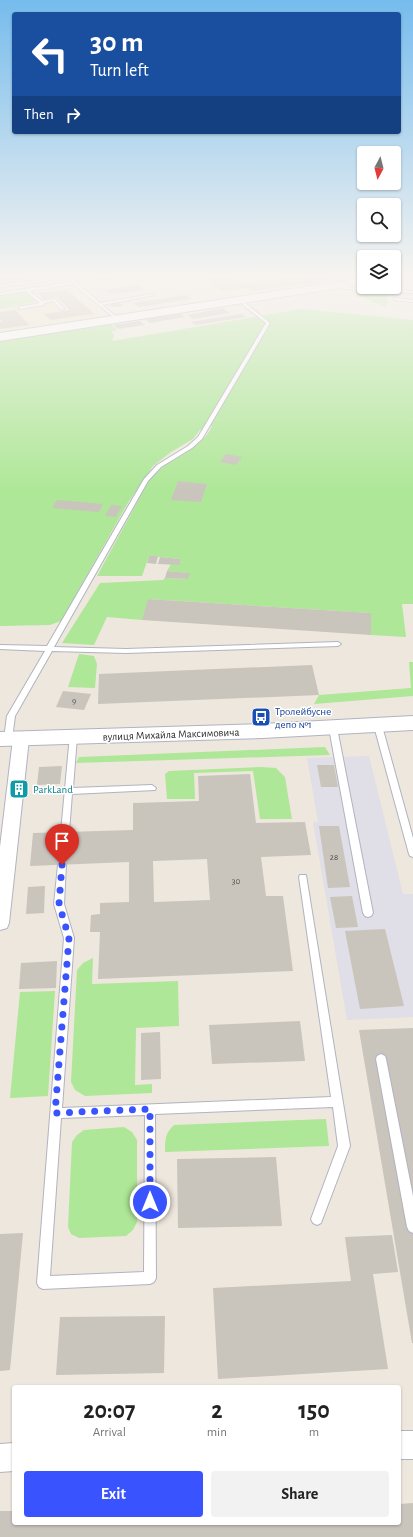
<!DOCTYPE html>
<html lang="en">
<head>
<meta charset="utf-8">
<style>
	:root { --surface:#fff; --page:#f2f2f2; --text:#222; --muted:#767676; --accent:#3953ff }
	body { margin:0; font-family:"Alegreya Sans",sans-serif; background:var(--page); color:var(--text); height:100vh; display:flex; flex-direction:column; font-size:15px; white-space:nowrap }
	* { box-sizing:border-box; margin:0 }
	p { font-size:13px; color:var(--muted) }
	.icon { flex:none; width:22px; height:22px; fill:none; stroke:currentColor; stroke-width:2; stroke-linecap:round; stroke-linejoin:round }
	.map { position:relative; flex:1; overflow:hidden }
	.panel { position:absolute; left:12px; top:1385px; width:389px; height:140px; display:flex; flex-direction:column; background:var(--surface); border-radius:4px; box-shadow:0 1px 3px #0004 }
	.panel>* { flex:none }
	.hud { position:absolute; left:12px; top:12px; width:389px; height:122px; border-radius:4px; box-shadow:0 1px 3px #0004; background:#1a4fa0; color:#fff; overflow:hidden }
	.needle { width:26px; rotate:187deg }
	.controls { position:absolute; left:357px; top:146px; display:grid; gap:8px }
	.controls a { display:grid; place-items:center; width:44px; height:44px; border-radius:4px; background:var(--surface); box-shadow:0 1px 3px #0004; font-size:20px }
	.pin { position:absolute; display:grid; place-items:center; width:34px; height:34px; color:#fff; margin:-41px -17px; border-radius:50% 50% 50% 0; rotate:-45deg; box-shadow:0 0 4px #0007 }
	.pin .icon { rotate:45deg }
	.me { position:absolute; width:44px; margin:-22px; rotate:0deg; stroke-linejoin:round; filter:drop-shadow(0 0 3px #0008) }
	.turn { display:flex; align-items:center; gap:14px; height:84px; padding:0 12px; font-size:18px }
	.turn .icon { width:52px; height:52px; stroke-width:2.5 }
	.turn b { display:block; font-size:28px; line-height:34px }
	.then { display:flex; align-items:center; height:38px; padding:0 12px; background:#0003; gap:8px; font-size:15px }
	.eta { display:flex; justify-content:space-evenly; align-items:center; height:68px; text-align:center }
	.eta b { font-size:24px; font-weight:600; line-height:28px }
	.primary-button { display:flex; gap:8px; margin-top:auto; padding:8px 12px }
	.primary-button a { flex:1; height:46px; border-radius:4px; background:var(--accent); color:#fff; font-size:16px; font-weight:600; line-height:46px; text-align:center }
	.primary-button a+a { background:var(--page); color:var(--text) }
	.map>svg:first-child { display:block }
	.industrial { fill:#e0dee6 }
	.education { fill:#f0e6cc }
	.green { fill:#aee797 }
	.building { fill:#c9c4bc; fill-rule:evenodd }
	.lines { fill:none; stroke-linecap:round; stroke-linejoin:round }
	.lane-casing { stroke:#b1b3c0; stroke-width:2 }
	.street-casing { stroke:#b1b3c0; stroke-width:2 }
	.secondary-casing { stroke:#b1b3c0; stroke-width:2 }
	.lane { fill:#fff; fill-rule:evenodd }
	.street { fill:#fff; fill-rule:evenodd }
	.secondary { fill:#fff; fill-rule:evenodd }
	.route { stroke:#3953ff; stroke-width:7; stroke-dasharray:0 12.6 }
	.labels { text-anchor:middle; stroke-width:3; stroke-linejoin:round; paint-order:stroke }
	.number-label { font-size:9px; fill:#52514f }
	.transit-label { font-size:11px; fill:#164399; stroke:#fff; text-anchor:start }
	.street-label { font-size:11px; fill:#2b2b2b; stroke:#fff }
	.culture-label { font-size:11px; fill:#0d838f; stroke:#fff; text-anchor:start }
</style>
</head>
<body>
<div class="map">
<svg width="413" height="1537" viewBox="0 0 413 1537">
	<rect width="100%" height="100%" fill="#eee7dd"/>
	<!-- industrial -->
	<path class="industrial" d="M369,756L403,894H413V1017L347,1020L313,822H318L307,758Z"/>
	<!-- education -->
	<path class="education" d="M0,277H60L106,316L0,331Z"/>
	<!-- green -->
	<path class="green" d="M351,291L411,294V295L388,294L386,308Z
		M22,292H28L36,300L35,302L0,309V296Z
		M302,309L413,320V604H402L406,637L371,635L370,613L149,599L142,620L107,617L94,645L62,643L100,583L163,580L165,578L188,579L189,573L167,571L171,564L180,565L181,559L149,556L142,576H97L150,479C155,475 159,470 164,466C182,454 203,446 212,426L200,430L193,439L171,452L153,466L129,501L61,621L50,625L0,626V341L110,324L117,330L111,332L114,335L112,341Z
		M79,654L94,656L97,664L95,688L68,687Z
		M409,662H413V696L314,704L319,695L411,688Z
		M325,747L330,755L76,763L79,757Z
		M261,767L276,768L285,777L292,819H260L253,771L194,773L195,799H167L165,774L169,771Z
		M93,958L92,984L178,981L179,1026L136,1028L135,1085L152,1084V1093L85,1096L75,1090L71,1082L77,970L83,963Z
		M55,991L48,1096L10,1098L20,992Z
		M326,1119L329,1146L165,1152C165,1140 165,1133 174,1125Z
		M124,1127L132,1132L137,1140V1222L133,1230L126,1236L79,1238L71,1234L68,1227L72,1142L77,1135L84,1130Z"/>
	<!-- building -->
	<path class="building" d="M0,277H28L32,281L0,285Z
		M86,277H124V278L95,282Z
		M203,277H231L243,284L295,277L342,278L253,291L248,288L222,291Z
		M138,285L144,290L111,294L105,290Z
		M67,289L91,311L94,314L50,320L44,314L70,310L57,297L44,299L37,293Z
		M185,295L192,299L139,307L133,303Z
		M120,303L124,306L112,307L109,304Z
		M223,308L230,313L193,319L187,315Z
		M15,310L29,325L0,329V322H3L0,319V312Z
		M180,314L185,317L150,323L145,319Z
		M241,314L246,317L196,325L191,322Z
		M140,321L145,325L118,329L113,325Z
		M226,454L242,457L236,465L220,462Z
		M178,481L207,484L201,502L171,500Z
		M57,500L103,504L99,512L52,508Z
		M111,505L122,506L116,517L105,516Z
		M149,556H158L156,564L147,563Z
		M160,557L181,559L180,565L158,564Z
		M167,571L190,573L188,579L165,578Z
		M148,599L371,613V635L142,620Z
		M312,665L319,695L98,704L99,674Z
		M63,691L91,694L84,710L56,707Z
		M317,765H334L338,787H321Z
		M62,766L60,784L37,785L39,767Z
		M250,774L256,823L305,822L311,855L261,857L266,896H283L293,971L98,979L100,932H90L91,915L100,914V903L129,902V862L30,866L33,833L133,830V803L199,801L198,776ZM207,859L210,900L154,902L153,861Z
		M319,826H339L350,887L328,888Z
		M45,886L44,913L26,914L28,887Z
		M352,896L358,927L336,928L330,897Z
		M385,929L404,1006L360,1009L345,931Z
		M57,961L56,988L19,989L21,963Z
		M300,1021L305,1061L212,1064L209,1025Z
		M413,1028V1343H412L359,1030Z
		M160,1032L161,1079L141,1080V1033Z
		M276,1157L282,1226L178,1228L177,1159Z
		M23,1233L10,1370L0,1371V1234Z
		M392,1235L398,1272L373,1274L388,1369L218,1379L213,1288L351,1281L345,1237Z
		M165,1316L164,1373L56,1375L60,1317Z
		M413,1503V1537H0V1511H14V1523H399V1504Z"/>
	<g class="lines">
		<defs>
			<path id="lane" d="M65,277H69L100,303L153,294L155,295L102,305L118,318L117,320L73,284L30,291L42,301L55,299L64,309L62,310L53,301L44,303L45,304L43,305L19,309V307L40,303L26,291L0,295V293L71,282Z
				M361,277H364V278H362Z
				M51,279L50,281L0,287V285Z
				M334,286L413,291V293L333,288Z
				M395,298L413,300V302L394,300Z
				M243,303H245L270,323L202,439L192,448L161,467L148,481L54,647L126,649L338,642L341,644L338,646L126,653L52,651L15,716L12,739L11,741H5L4,739L7,716L45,651L0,649V645L47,646L144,479L157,465L188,446L198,437L266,323L243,305Z
				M375,724H381L382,726L413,838V857L410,856L409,854L374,726Z
				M330,726H336L337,728L373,913L371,916L368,917L365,916L363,913L329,728Z
				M70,735H76L77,737L73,788L152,785L156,788L155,790L72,794L69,832L68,834H62L61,832Z
				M62,862L65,863L66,865L64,904L74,938L62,1108L331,1097L299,877L300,875H306L350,1146L321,1223L317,1225L313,1223L311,1219L338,1146L333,1107L155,1114L156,1278L154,1282L150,1284L43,1289L39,1287L37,1283L64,938L54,904L58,865L59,863ZM145,1115L144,1272L50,1276L61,1118Z
				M381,1054L385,1056L386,1059L413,1196V1233L409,1231L407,1227L376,1059L377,1056Z"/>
			<path id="street" d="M21,734L26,735L29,739L9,923L7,928L0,930V847L13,739L16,735Z
				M399,1431H413V1459H399Z
				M14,1443V1471L0,1472V1444Z"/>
			<path id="secondary" d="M364,278V284L0,341V333Z
				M413,716V730L262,738L0,746V732L262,724Z"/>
		</defs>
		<!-- lane casing -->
		<use href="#lane" class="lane-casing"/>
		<!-- street casing -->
		<use href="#street" class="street-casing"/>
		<!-- secondary casing -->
		<use href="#secondary" class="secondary-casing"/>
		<!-- lane -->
		<use href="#lane" class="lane"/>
		<!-- street -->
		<use href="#street" class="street"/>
		<!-- secondary -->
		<use href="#secondary" class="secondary"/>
	</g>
	<!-- sky -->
	<linearGradient id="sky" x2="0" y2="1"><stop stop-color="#76bced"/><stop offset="0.56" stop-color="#f7f4f0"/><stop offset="1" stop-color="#f7f4f0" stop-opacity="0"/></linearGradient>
	<rect width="413" height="492" fill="url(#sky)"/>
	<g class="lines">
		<!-- route -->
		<path class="route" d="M62,865L59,904L69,938L55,1113L150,1109V1202"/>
	</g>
	<!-- icons -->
	<defs>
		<symbol id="bus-square" viewBox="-11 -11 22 22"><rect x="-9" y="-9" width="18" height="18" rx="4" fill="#1a4fb4" stroke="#fff"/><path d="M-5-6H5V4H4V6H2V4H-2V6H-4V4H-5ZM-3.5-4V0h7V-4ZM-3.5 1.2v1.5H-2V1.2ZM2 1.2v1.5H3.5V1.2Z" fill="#fff"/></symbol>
		<symbol id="building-square" viewBox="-11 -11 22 22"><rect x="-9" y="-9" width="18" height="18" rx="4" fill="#0f9aa8" stroke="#fff"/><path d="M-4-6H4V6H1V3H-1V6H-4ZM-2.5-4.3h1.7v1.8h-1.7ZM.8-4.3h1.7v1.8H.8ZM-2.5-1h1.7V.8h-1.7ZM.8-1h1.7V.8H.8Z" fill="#fff"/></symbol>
	</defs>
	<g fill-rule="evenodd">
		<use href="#bus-square" x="250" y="706" width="22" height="22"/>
		<use href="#building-square" x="8" y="778" width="22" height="22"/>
	</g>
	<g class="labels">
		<!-- number labels -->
		<g class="number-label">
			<text x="74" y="704">9</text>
			<text x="334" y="860">28</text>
			<text x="236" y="884">30</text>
		</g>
		<!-- transit labels -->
		<g class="transit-label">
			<text x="275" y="715">Тролейбусне<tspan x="275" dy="13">депо №1</tspan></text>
		</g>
		<!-- street labels -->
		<g class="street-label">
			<text transform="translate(171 734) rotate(-2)" y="4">вулиця Михайла Максимовича</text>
		</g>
		<!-- culture labels -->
		<g class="culture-label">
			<text x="33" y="793">ParkLand</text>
		</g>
	</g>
</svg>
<div class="controls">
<a><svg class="needle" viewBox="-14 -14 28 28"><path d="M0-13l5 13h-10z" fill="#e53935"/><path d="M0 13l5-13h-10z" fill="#767676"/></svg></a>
<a><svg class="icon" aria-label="search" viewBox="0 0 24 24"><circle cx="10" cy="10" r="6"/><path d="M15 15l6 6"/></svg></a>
<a><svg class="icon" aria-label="layers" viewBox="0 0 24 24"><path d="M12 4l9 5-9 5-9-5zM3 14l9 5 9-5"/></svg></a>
</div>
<div class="pin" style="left:62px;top:865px;background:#d93025"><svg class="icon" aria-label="arrive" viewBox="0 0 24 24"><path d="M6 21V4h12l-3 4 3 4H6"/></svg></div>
<svg class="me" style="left:150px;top:1202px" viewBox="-20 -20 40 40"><circle r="17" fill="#3953ff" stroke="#fff" stroke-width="3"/><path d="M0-11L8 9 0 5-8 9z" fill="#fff"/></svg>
<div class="hud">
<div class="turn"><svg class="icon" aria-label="left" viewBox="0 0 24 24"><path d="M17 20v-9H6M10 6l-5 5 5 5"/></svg><div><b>30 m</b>Turn left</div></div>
<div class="then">Then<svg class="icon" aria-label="right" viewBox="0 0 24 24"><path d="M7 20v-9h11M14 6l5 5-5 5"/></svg></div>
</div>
<section class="panel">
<div class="eta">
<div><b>20:07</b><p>Arrival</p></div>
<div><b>2</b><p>min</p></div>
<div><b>150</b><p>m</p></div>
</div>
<div class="primary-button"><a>Exit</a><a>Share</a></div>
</section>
</div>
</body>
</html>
